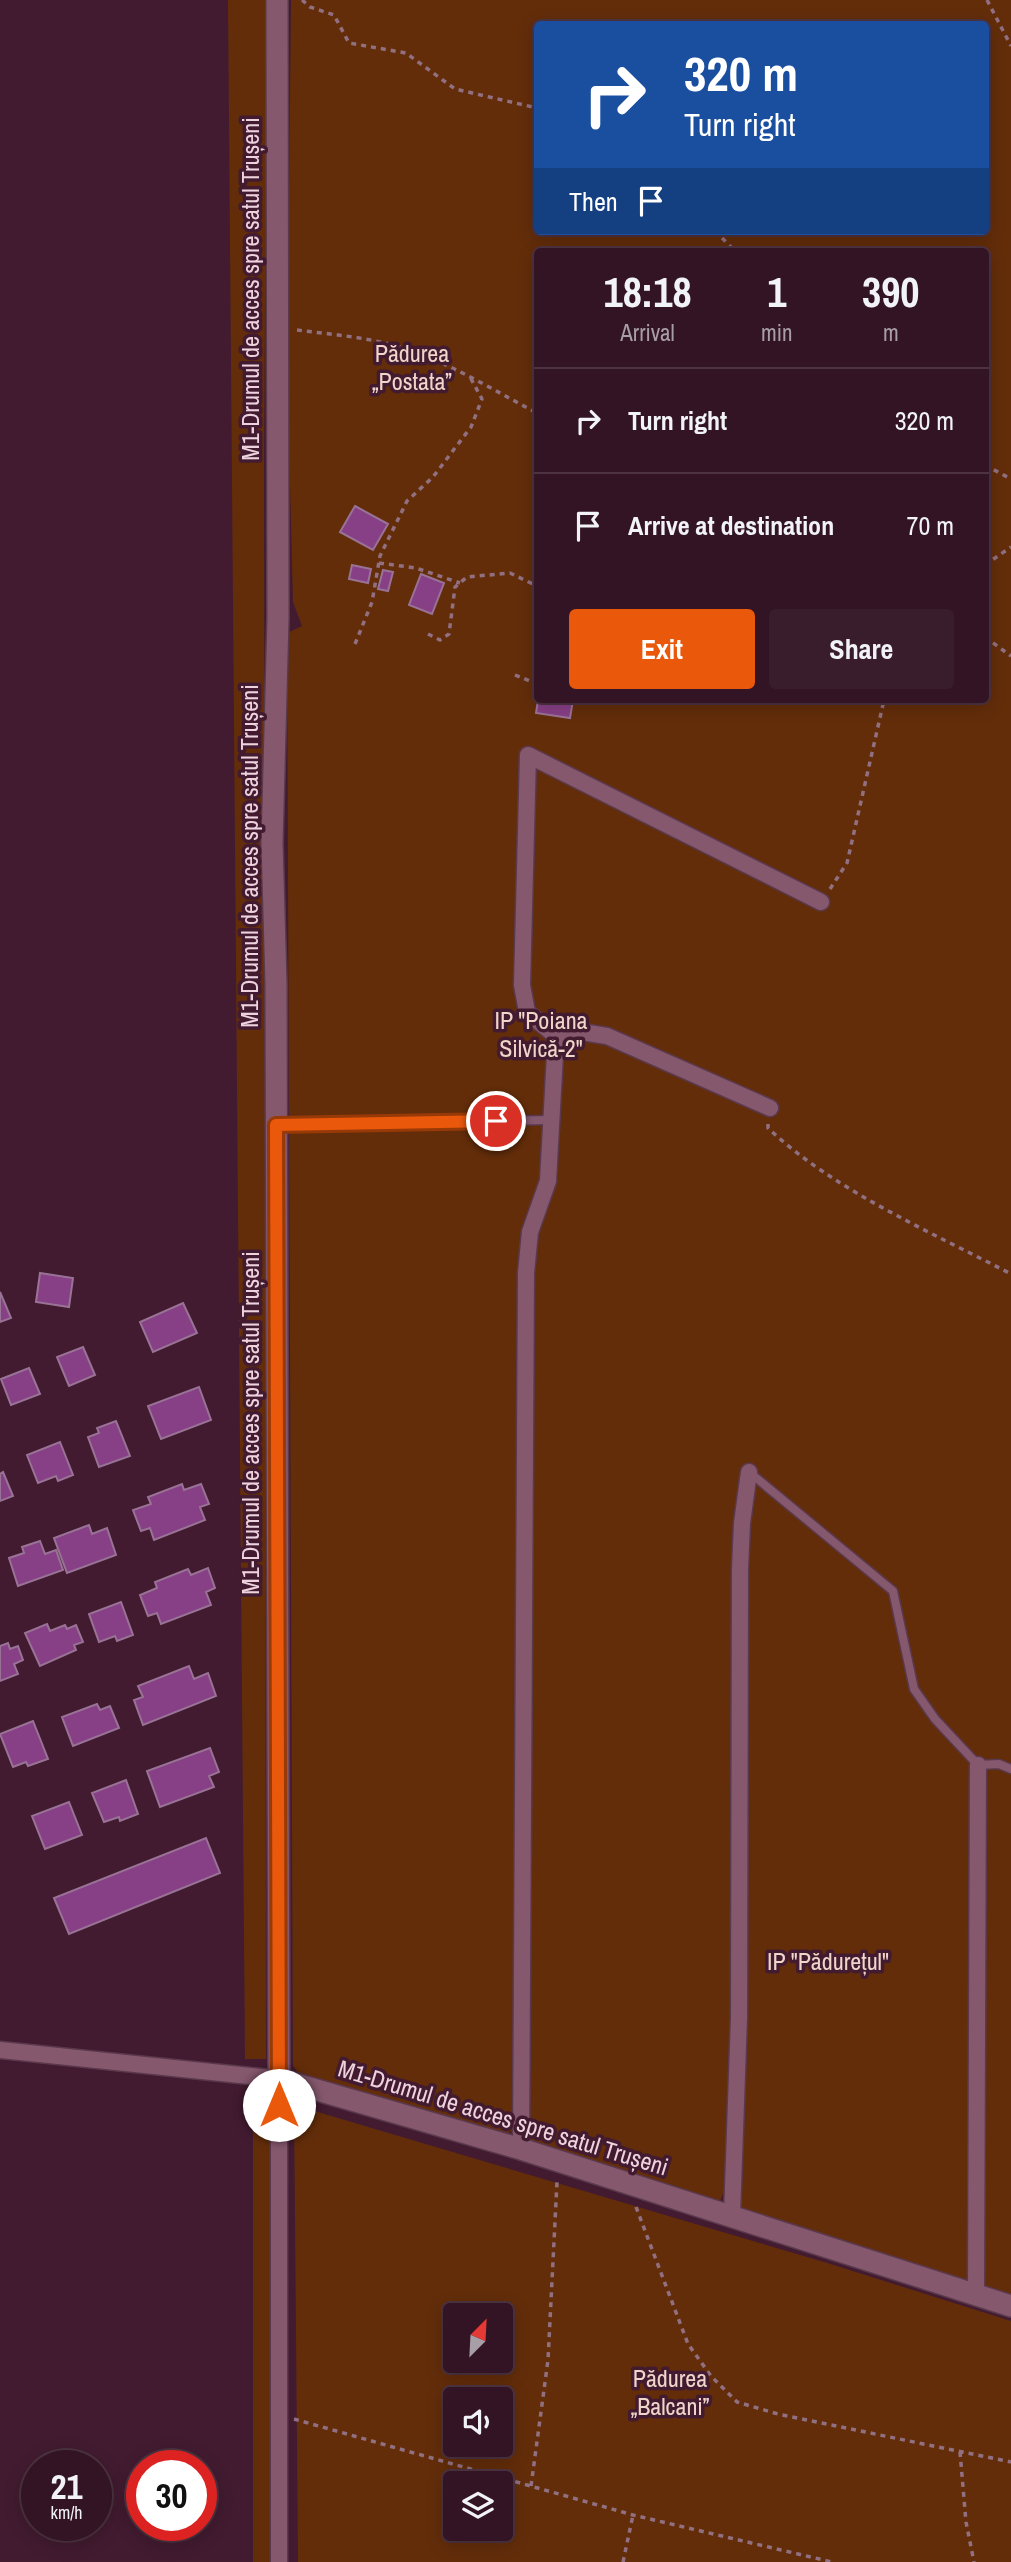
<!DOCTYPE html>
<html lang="en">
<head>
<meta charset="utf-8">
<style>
	:root { --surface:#321424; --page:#3a1d2c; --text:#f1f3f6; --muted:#a89ea6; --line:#4d3341; --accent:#ea580c }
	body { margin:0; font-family:"Archivo Narrow",sans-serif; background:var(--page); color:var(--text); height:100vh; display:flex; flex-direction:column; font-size:26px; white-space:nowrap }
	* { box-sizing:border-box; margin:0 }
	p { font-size:23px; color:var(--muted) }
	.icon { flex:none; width:38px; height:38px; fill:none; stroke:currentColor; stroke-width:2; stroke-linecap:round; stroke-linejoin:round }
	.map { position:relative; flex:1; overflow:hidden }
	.panel { position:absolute; left:534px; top:248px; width:455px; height:455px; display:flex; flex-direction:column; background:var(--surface); border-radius:7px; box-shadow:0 4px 18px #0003,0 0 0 2px var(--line) }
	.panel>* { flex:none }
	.hud { position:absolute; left:534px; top:21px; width:455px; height:214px; border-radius:7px; box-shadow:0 4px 18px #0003,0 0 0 2px var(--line); background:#1a4fa0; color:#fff; overflow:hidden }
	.needle { width:46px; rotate:24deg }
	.tools { position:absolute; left:443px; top:2303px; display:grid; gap:14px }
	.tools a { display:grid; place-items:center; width:70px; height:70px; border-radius:7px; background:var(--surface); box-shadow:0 4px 18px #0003,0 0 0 2px var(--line); font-size:35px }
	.speed { position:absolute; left:21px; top:2450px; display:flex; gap:14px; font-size:35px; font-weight:700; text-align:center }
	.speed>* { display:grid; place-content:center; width:91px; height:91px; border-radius:50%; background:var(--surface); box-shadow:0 4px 18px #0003,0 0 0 2px var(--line); line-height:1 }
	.speed small { font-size:18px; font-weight:400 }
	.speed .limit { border:10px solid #d22; background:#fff; color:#111 }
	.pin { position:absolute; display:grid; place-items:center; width:60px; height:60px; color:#fff; margin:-30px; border:4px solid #fff; border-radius:50%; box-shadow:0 2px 7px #0007 }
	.me { position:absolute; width:77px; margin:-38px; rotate:0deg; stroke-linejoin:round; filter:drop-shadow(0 0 5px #0008) }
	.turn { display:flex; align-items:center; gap:24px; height:147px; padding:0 35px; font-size:32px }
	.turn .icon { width:91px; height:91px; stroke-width:2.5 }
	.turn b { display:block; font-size:49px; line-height:60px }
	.then { display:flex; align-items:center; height:66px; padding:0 35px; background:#0003; gap:14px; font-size:26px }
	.eta { display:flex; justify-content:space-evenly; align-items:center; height:119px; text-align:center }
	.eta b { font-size:42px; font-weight:700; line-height:49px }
	.action { display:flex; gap:14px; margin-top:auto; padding:14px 35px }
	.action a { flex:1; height:80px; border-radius:7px; background:var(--accent); color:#fff; font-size:28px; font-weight:700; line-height:80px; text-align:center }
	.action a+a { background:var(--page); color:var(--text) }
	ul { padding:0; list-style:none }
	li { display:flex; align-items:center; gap:21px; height:105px; padding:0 35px; border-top:2px solid var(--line) }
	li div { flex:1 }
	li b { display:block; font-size:26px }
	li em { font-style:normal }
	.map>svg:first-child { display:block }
	.green { fill:#632d0a; fill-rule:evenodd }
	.building { fill:#873f85; stroke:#997396; stroke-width:2 }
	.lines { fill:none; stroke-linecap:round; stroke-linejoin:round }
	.lane-casing { stroke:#5b394c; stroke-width:11 }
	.street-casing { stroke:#5b394c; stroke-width:19 }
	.secondary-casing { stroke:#5b394c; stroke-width:24 }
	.path { stroke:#917081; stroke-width:3.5; stroke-dasharray:5 5; stroke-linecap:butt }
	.lane { stroke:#85586e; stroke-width:8 }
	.street { stroke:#85586e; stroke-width:16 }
	.secondary { stroke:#85586e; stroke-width:21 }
	.route-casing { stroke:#983908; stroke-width:18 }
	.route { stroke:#ea580c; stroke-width:12 }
	.labels { text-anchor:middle; stroke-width:7; stroke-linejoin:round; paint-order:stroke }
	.street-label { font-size:24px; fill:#eed3df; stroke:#421b30 }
	.park-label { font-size:24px; fill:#f0d6ca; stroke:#421b30 }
</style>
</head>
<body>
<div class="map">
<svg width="1011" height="2562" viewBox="0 0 1011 2562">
	<rect width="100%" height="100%" fill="#421b30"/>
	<!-- green -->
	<path class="green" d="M228,0H267L264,452L266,2059H245Z
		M291,0H1011V2298L984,2290L983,2273L967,2268V2287L741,2211L738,2204L737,2192L725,2188L719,2204L530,2144L526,2132L513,2129L505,2137L300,2076L293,2066L287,633L302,626L293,602L287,370ZM537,24H985V231H537ZM537,252H985V700H537Z
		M253,2092L273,2095L272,2562H253Z
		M294,2105L824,2262L1011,2321V2562H298ZM455,2315H500V2361H455ZM455,2399H500V2445H455ZM455,2483H500V2529H455Z"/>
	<!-- building -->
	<path class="building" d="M355,506L388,524L373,550L340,532Z
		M352,565L371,569L368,583L349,579Z
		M383,570L393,572L388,591L378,589Z
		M421,574L444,583L432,614L409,605Z
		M538,700H573L570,718L536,713Z
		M40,1273L73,1278L69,1307L36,1302Z
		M0,1292L11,1318L0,1322Z
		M183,1303L197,1333L153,1352L140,1322Z
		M83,1347L95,1375L69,1386L57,1357Z
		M29,1368L40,1394L11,1405L1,1379Z
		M199,1387L211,1420L161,1439L148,1406Z
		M116,1421L130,1456L99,1467L88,1437L99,1433L97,1428Z
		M60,1442L73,1475L58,1481L56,1476L38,1483L27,1455Z
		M3,1472L13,1496L0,1501V1474Z
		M182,1484L184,1490L201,1484L209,1504L200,1507L205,1520L154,1540L150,1528L141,1531L133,1510L151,1504L148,1497Z
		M89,1525L92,1534L107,1528L116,1555L67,1573L54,1538Z
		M40,1541L45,1554L56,1550L63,1570L18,1586L9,1558L24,1553L22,1547Z
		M208,1568L215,1588L206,1592L211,1605L161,1624L157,1613L148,1616L140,1595L157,1588L155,1582L188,1569L191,1575Z
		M121,1602L133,1635L117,1641L115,1636L99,1642L89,1614Z
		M47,1624L50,1631L65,1625L67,1629L76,1625L83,1642L74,1645L76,1650L40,1666L25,1633Z
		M8,1643L10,1649L18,1646L23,1660L14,1664L18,1674L0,1681V1646Z
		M189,1666L194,1679L208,1673L216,1696L143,1725L134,1700L143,1697L138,1686Z
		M97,1704L100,1710L110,1706L119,1728L73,1746L62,1717Z
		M33,1721L48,1759L28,1766L26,1762L13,1767L0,1734Z
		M210,1748L219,1772L209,1776L214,1787L160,1807L147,1771Z
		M126,1780L138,1814L120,1821L119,1817L104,1822L92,1793Z
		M69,1802L82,1835L45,1849L32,1816Z
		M206,1838L220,1873L69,1934L54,1898Z"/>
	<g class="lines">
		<defs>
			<path id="lane" d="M276,1125L551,1120
				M749,1472L893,1591L914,1689L935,1719L978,1765L999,1764L1011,1769"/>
			<path id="street" d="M556,1036L582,1032L607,1036L770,1108
				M0,2050L279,2079V2562
				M521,2149L526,1273L530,1232L548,1181L556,1036L527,1012L522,985L528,755L821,902
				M732,2216L739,2017L740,1569L742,1523L749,1472
				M976,2295L978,1765"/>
			<path id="secondary" d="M277,0L278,618L272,843L276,984L279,2079L521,2149L1011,2306"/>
		</defs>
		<!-- lane casing -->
		<use href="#lane" class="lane-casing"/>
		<!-- street casing -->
		<use href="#street" class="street-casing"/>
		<!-- secondary casing -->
		<use href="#secondary" class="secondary-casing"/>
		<!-- path -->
		<path class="path" d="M302,0L310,7L334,15L349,43L406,53L455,89L537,108
			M987,0L1011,46
			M715,231L736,252
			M297,330C336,335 378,338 415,352C458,368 497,392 537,413
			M985,465L1011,479
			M379,563L416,568L460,583
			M985,565L1011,547
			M428,634L440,640L449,634L455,587L467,577L510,573L537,586
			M985,637L1011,656
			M355,644L372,602L380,556L407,501L433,477L471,427L482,399L470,377
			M515,675L535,683L537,679
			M830,889L847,863L884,700
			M768,1124V1128C833,1190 931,1232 1011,1274
			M636,2207L688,2344L711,2376L737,2402L778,2414L1011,2462
			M294,2419L633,2515L832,2562
			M960,2452L966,2522L974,2562
			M531,2486L548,2360L557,2182
			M623,2562L633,2515"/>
		<!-- lane -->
		<use href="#lane" class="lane"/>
		<!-- street -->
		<use href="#street" class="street"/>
		<!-- secondary -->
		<use href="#secondary" class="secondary"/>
	</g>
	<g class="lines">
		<defs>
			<path id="route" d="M279,2105L276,1125L496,1121"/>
		</defs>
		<!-- route casing -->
		<use href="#route" class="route-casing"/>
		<!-- route -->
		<use href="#route" class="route"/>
	</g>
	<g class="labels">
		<!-- street labels -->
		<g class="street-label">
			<text transform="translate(251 289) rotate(-90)" y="8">M1-Drumul de acces spre satul Trușeni</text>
			<text transform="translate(250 856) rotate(-90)" y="8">M1-Drumul de acces spre satul Trușeni</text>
			<text transform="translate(251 1423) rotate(-90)" y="8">M1-Drumul de acces spre satul Trușeni</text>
			<text transform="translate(503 2118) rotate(17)" y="8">M1-Drumul de acces spre satul Trușeni</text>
		</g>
		<!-- park labels -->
		<g class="park-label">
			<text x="412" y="362">Pădurea<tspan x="412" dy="28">„Postata”</tspan></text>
			<text x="541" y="1029">IP "Poiana<tspan x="541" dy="28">Silvică-2"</tspan></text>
			<text x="828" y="1970">IP "Pădurețul"</text>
			<text x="670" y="2387">Pădurea<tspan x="670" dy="28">„Balcani”</tspan></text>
		</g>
	</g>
</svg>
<div class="tools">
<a><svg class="needle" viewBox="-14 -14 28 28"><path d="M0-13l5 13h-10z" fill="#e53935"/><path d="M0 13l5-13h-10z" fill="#a89ea6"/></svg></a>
<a><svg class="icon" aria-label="sound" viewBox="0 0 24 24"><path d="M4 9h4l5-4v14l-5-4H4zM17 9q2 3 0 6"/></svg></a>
<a><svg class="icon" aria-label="layers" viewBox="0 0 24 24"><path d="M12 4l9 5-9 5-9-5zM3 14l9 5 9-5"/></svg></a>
</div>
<div class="speed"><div>21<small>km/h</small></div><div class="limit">30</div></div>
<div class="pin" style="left:496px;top:1121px;background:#d93025"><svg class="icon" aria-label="arrive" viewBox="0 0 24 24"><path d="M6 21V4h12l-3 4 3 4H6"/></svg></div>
<svg class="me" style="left:279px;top:2105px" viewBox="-20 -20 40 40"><circle r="19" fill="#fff"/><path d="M0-13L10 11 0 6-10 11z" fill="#ea580c"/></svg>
<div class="hud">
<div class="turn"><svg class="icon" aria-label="right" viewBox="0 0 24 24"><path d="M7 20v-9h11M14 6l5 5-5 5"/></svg><div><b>320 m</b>Turn right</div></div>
<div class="then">Then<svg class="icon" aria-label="arrive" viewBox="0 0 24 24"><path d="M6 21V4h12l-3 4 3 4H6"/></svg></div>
</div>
<section class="panel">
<div class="eta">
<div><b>18:18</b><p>Arrival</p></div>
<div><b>1</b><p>min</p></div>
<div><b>390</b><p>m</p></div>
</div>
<ul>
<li><svg class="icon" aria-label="right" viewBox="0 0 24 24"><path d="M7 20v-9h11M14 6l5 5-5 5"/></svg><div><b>Turn right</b></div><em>320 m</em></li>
<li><svg class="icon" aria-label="arrive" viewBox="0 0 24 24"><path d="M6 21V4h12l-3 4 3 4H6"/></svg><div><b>Arrive at destination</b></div><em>70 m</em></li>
</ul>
<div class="action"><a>Exit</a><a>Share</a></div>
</section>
</div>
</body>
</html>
